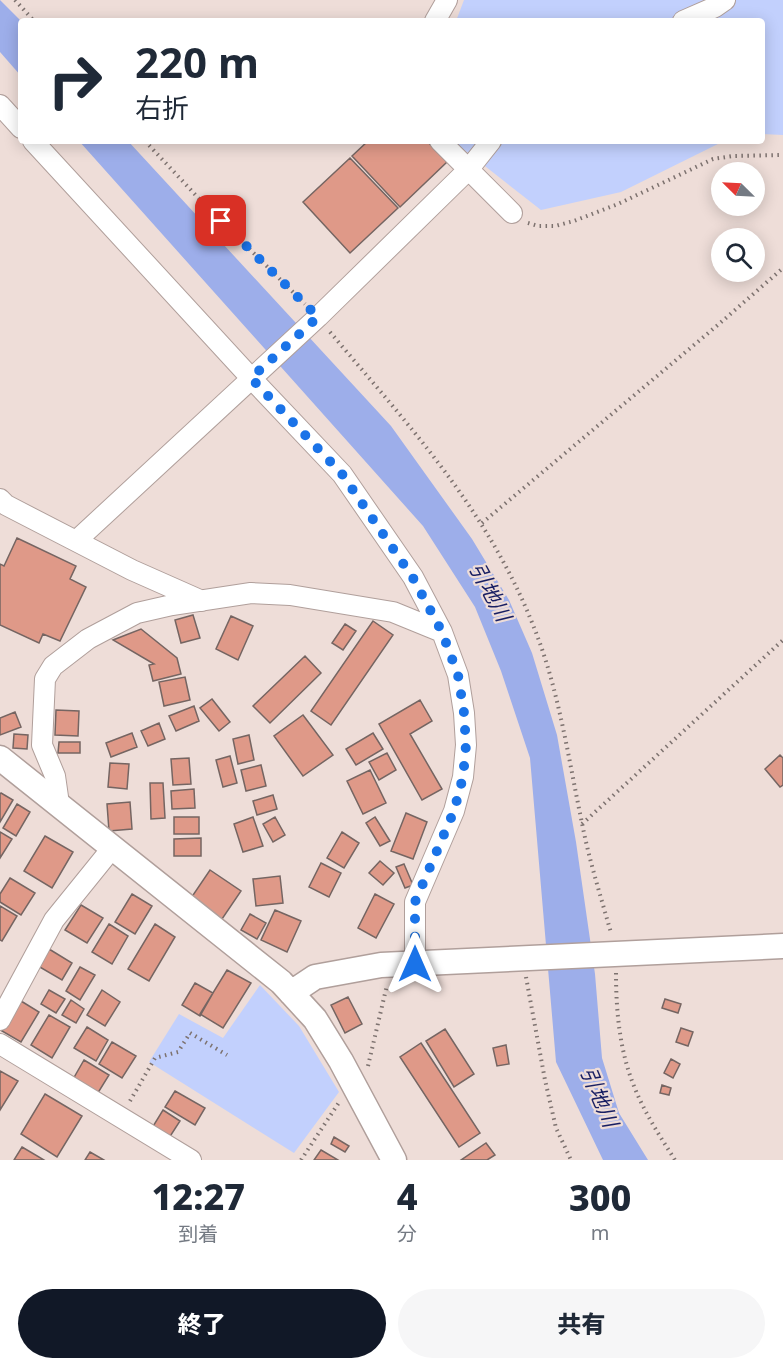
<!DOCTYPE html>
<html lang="ja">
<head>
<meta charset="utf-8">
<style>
	:root { --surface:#fff; --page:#f6f6f7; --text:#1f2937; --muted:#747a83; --accent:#111827 }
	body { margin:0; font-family:"Noto Sans","Noto Sans JP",sans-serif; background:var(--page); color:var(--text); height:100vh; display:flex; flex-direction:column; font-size:22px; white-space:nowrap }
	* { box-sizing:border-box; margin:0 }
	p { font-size:20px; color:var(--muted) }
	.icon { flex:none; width:33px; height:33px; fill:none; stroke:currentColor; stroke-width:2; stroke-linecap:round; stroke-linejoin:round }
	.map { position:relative; height:1160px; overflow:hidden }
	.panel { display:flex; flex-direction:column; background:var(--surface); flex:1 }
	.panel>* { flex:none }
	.top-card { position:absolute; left:18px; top:18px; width:747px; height:126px; border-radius:6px; box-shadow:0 3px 15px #0003; background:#fff; color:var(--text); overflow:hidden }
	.needle { width:39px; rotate:294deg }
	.fabs { position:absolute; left:711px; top:162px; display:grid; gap:12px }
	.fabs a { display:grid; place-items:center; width:54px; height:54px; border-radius:50%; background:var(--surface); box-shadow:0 3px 15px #0003; font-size:30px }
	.pin { position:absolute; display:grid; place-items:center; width:51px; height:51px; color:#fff; margin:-26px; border-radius:12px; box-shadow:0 3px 9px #0006 }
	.me { position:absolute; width:66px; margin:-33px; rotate:0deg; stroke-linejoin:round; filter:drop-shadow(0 0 4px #0008) }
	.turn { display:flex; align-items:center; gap:21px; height:126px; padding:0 18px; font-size:27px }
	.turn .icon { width:78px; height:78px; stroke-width:2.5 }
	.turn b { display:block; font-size:42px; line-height:51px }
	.eta { display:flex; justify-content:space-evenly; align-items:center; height:102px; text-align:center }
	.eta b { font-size:36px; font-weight:800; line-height:42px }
	.cta { display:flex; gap:12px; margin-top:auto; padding:12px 18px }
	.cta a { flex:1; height:69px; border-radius:36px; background:var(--accent); color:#fff; font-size:24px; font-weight:800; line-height:69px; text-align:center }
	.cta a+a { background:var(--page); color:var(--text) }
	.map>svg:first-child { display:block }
	.green { fill:#c2d0fd }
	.water { fill:#9daeea }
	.building { fill:#df9988; stroke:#756562; stroke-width:1.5 }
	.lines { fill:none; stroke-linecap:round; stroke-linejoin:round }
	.minor-casing { stroke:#b09f9b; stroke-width:22 }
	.tertiary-casing { stroke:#b09f9b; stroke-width:27 }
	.path { stroke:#7d726f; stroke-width:4; stroke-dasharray:1.5 4.5; stroke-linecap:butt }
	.minor { stroke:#fff; stroke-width:20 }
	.tertiary { stroke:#fff; stroke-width:24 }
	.route { stroke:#1a73e8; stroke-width:10; stroke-dasharray:0 18 }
	.labels { text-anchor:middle; stroke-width:4.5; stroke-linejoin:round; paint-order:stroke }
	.water-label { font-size:21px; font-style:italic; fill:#181f63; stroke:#eeddd8 }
</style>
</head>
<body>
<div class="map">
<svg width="783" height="1160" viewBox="0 0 783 1160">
	<rect width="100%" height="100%" fill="#eeddd8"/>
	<!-- green -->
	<path class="green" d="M464,0H783V135L762,134V21H456Z
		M453,141H724L621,192L541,210Z
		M260,985L299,1026L339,1092L294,1153L149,1062L179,1014L223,1038Z"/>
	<!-- water -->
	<path class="water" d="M0,0L21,21V76L0,52Z
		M79,141H128L391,426L472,539L509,600L532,653L557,735L576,842L595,974L602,1058L619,1113L648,1160H603L556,1062L530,758L501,671L475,607L423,526Z"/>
	<!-- building -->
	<path class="building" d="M368,141H427L447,162L400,207L352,156Z
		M350,158L398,208L350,253L303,202Z
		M17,538L76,566L70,579L86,587L60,641L43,634L39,643L0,625V564L4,566Z
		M193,615L200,638L181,643L175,620Z
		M231,616L253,626L238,660L216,649Z
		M373,621L393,635L331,725L311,711Z
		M345,624L356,631L343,650L332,643Z
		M141,629L177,658L181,674L153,681L149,665L154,664L113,640Z
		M305,656L321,673L270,723L253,706Z
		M185,677L190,700L164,706L159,682Z
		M212,699L230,722L219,731L200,708Z
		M420,700L432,721L410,734L442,789L422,800L379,724Z
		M194,706L199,721L176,731L169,716Z
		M56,710L79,711L78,736L55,735Z
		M15,712L21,727L0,735V718Z
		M303,715L333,755L303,776L274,736Z
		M159,723L165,739L148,746L141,731Z
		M132,733L137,747L111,757L106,743Z
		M373,733L383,749L356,765L346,749Z
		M14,734L28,735L27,749L13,748Z
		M249,735L254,760L238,764L233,739Z
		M59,742H80V753H58Z
		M387,753L396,770L379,780L369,762Z
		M780,755L783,758V785L780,787L765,769Z
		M230,756L237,783L223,787L216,760Z
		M189,758L191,784L173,785L171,759Z
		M110,763L129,764L127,789L108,787Z
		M261,765L266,786L246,791L241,770Z
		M370,770L386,803L363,814L347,781Z
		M150,783H163L165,818L151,819Z
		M194,789L195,808L172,809L171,791Z
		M1,793L13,800L0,822V794Z
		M273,795L277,809L257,815L253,801Z
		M130,802L132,829L109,831L107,804Z
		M17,804L30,812L16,836L3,828Z
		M406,813L427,822L413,859L391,851Z
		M174,817H199V834H174Z
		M253,817L263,846L243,852L234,824Z
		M275,817L285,835L273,842L263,824Z
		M375,817L390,841L380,846L366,823Z
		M0,832L12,839L0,858Z
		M342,832L359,843L344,868L327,858Z
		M45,836L73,852L52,888L24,871Z
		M201,838V856H174V839Z
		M380,861L394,873L383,885L369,873Z
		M321,863L341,873L329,897L309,887Z
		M404,864L413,885L405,888L396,867Z
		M210,870L241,891L220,922L189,901Z
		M280,876L283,903L256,906L253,879Z
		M10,878L35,893L21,915L0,902V894Z
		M132,894L152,906L135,934L115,922Z
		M375,894L394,904L376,938L358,928Z
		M81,905L103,918L87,943L65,930Z
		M0,906L17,916L2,941L0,940Z
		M275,910L301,921L287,952L261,940Z
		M250,914L266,923L257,939L241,930Z
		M109,924L128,936L112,964L92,952Z
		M155,924L175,937L149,981L128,969Z
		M49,949L72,963L62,980L38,966Z
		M80,967L95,975L80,1000L66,991Z
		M227,970L251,983L223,1028L200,1014Z
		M195,983L213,993L200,1016L182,1005Z
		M49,990L65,999L56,1013L41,1004Z
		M102,990L120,1002L105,1026L87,1015Z
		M348,997L362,1024L345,1033L331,1005Z
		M665,999L681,1004L678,1013L662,1008Z
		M71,1000L84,1009L76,1023L62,1015Z
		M21,1001L39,1012L21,1042L2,1031Z
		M49,1015L70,1027L52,1058L31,1045Z
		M87,1027L108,1040L96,1061L74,1048Z
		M681,1028L693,1032L688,1046L676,1042Z
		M445,1029L474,1074L454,1087L426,1041Z
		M112,1042L136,1056L122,1078L99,1064Z
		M421,1043L480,1133L459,1147L400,1057Z
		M506,1045L509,1064L497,1066L493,1048Z
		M671,1059L680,1064L673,1078L664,1073Z
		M84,1060L109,1075L96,1096L72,1081Z
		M0,1071L18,1081L0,1110Z
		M662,1085L671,1088L669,1095L660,1093Z
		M175,1091L205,1108L195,1125L165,1107Z
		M45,1094L82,1116L57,1157L21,1134Z
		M163,1110L180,1121L169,1138L152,1128Z
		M334,1137L349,1146L345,1152L331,1144Z
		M486,1143L495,1155L487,1160H461Z
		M22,1147L44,1160H14Z
		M321,1150L338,1160H314Z
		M90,1152L104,1160H85Z"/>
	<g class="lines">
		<defs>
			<path id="minor" d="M435,21L447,0
				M683,21L715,7L725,0
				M0,105L21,128
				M33,141L251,378L342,474L413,577L442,632L458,675L464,713L466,745L463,777L454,811L415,902V964
				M440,141L512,213
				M0,499L6,505L132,570L202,601
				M76,541L318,317L468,170L491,141
				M59,804L55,776L42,745L45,679L53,666L88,639L137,613L172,605L251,593L290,595L393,612L442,632
				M0,1020L54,920L113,847
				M0,1044L191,1160"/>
			<path id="tertiary" d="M0,758L281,982L315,1019L341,1061L394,1160
				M291,993L315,977L381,965L783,946"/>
		</defs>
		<!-- minor casing -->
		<use href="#minor" class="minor-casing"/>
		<!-- tertiary casing -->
		<use href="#tertiary" class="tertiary-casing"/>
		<!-- path -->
		<path class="path" d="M15,0L34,21
			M145,141L205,205L305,304
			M528,223L538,226H555L574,221L618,204L713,159L733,156L783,155
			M330,332C409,426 487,509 533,625C559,689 568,757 582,823C589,860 601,897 611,933
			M482,523L719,324L783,268
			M582,824L783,640
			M616,973C616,1013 620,1054 636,1091C646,1115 661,1138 675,1160
			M526,977L545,1080L556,1128L571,1160
			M368,1066L387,985
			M130,1101L155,1058L178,1052L190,1033L227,1055
			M301,1160L340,1101"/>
		<!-- minor -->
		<use href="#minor" class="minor"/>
		<!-- tertiary -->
		<use href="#tertiary" class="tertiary"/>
	</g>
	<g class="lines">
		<!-- route -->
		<path class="route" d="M221,221L318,317L251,378L342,474L413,578L442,632L458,675L464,713L466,745L463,777L454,811L415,902V964"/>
	</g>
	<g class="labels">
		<!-- water labels -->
		<g class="water-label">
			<text transform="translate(490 592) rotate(62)" y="7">引地川</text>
			<text transform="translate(599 1097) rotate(67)" y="7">引地川</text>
		</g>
	</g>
</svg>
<div class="fabs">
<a><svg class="needle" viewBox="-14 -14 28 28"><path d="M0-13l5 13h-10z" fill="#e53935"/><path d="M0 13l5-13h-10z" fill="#747a83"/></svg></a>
<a><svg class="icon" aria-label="search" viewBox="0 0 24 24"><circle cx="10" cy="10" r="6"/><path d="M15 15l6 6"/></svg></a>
</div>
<div class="pin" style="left:221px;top:221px;background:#d93025"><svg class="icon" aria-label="arrive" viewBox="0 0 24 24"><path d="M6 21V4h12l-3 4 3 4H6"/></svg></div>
<svg class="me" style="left:415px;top:964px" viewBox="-20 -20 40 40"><path d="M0-17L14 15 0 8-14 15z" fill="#1a73e8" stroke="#fff" stroke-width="4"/></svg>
<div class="top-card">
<div class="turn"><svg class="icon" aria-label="right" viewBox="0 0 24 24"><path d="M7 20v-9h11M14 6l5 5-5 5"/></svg><div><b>220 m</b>右折</div></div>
</div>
</div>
<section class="panel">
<div class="eta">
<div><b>12:27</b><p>到着</p></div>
<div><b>4</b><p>分</p></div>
<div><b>300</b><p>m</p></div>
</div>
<div class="cta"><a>終了</a><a>共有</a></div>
</section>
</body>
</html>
